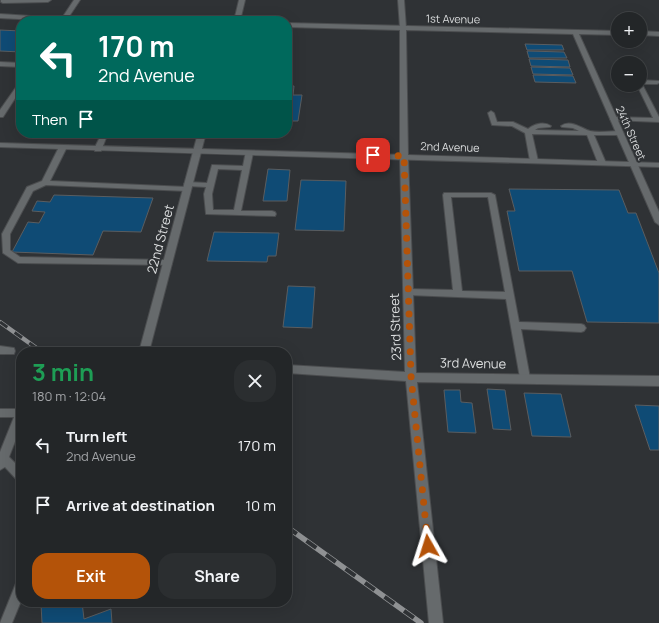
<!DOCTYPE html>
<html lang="en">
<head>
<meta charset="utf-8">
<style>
	:root { --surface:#232628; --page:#2b2e30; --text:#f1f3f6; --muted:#a3a5a8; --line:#404345; --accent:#b45309 }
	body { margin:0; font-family:Manrope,sans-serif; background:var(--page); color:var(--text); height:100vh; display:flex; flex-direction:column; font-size:15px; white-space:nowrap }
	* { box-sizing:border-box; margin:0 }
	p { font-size:13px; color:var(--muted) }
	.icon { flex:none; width:22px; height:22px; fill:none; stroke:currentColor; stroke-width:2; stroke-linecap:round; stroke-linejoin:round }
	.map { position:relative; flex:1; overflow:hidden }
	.drawer { position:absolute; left:16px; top:347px; width:276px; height:260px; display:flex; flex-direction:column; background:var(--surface); border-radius:16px; box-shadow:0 4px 16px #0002,0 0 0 1px var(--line) }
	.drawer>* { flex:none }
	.top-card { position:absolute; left:16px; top:16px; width:276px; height:122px; border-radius:16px; box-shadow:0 4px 16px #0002,0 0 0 1px var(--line); background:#00695c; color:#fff; overflow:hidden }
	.controls { position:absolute; left:611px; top:12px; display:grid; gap:8px }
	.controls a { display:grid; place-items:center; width:36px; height:36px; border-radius:50%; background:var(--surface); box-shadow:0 4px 16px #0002,0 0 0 1px var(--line); font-size:20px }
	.pin { position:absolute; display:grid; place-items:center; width:34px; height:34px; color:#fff; margin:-17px; border-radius:8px; box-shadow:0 2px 6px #0006 }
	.me { position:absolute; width:44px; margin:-22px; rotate:354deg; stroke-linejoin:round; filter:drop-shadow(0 0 3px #0008) }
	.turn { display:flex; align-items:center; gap:14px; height:84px; padding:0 16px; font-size:18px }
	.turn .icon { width:52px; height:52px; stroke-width:2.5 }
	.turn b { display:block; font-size:28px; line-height:34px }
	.then { display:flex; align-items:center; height:38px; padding:0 16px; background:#0003; gap:8px; font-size:15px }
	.round { display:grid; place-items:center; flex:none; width:42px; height:42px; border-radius:16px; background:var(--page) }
	.head { display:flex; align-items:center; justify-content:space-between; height:68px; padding:0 16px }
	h1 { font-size:24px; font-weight:700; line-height:30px; color:#1e9e55 }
	.action { display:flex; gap:8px; margin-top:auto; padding:8px 16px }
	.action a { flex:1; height:46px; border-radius:16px; background:var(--accent); color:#fff; font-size:16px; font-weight:700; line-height:46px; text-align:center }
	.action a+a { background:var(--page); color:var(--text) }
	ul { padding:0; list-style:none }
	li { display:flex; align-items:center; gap:12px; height:60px; padding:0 16px }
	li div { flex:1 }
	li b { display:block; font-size:15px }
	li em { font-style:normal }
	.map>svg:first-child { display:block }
	.building { fill:#0f4b75; stroke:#5a5d60 }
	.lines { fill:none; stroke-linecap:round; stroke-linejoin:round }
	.lane-casing { stroke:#4b4d4f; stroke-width:2 }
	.street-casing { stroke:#4b4d4f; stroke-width:2 }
	.secondary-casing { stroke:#4b4d4f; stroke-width:2 }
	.lane { fill:#666a6c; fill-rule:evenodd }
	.street { fill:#666a6c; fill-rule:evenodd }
	.secondary { fill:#666a6c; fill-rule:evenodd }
	.rail-far1-casing { stroke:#8f9193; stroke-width:4.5 }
	.rail-casing { stroke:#8f9193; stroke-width:5.5 }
	.rail-far1 { stroke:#2f3235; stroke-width:3; stroke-dasharray:9; stroke-linecap:butt }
	.rail { stroke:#2f3235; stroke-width:4; stroke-dasharray:12; stroke-linecap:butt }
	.route { stroke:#b45309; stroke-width:7; stroke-dasharray:0 12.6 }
	.labels { text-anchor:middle; stroke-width:4; stroke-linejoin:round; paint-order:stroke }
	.far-street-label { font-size:11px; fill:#dcdedf; stroke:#2f3235 }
	.street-label { font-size:13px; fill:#dcdedf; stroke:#2f3235 }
</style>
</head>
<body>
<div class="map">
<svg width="659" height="623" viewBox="0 0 659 623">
	<rect width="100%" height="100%" fill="#2f3235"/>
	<!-- building -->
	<path class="building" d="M0,30L21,31V52L0,51Z
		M525,44L562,45L564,50H527Z
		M527,51L564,52L567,58H529Z
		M529,59L568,60L570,67L531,66Z
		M531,67L570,68L573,75L533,74Z
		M533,75L573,76L576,83L535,82Z
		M287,86H294L293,95H302L298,121H289L287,122Z
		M268,169L290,170L287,201H263Z
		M301,180L346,181L344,231L295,230Z
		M509,189L619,190L628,213H636L659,273V323L587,322L572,271H519L507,211H515Z
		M54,195L153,198L141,232L103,231L93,255L12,252L28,222L39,223L45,212L32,211L37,201L50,202Z
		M214,232L279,233L276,256H268L267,262L207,261Z
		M288,286L315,287L312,328L283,327Z
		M487,389L505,390L511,430L493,429Z
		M444,390H460L461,402L472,403L476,433L448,432Z
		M524,393L561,394L571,437L532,436Z
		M635,405L659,406V450H650Z
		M48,602H82L84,619L111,609L112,623H42L41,604Z"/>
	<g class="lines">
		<defs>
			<path id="lane" d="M1,0H51L48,2L3,3L1,2Z
				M239,0H245L240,21H234Z
				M398,0H404L406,28L403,30L400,28Z
				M0,62L21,63V67L0,66Z
				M640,80L659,81V83L657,84H642L659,117V122L611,120L610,119L613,117L653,118L637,85H640Z
				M491,111L494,113L497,122H513L528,129C534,124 544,121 551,126L550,127L538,128L535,130L579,131L573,128L562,127L561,126C570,119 581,128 590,131C599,133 610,131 619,131L622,133L619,135H594L606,163L602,165L598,163L587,135L532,134L538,161L534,163L530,161L525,133L512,126L492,125L488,113Z
				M102,133H108L101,151H95L94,149Z
				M63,145L67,147L50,181L187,187L191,189L187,191L46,185L33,191L10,234V250L20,257L168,260L172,263L171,265L18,263L3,253L2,234L27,187L42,181L59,147Z
				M246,151H252L253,153L241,211H272L275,212L276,214L275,216L206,214L204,194L206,187L188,186L184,184L188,182L207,183L212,165L243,166ZM218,169L242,170L234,210H213L212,194Z
				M444,193H491L495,195L519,322L581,324L584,325L586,328L584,331L581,332L521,329L530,378L528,381L525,382L522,381L520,378L506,299L408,295L404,292L408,289L453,290L443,195ZM451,197H488L505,292L462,291Z
				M0,409H21V426L9,457L21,469V481L17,480L5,467L0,470V452L14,417H0Z
				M21,579V601L12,623H0L17,581Z"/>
			<path id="street" d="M74,0H80L68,18L89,19L92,21H56L0,18V14L62,18Z
				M287,23L618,31V35L579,34L659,212V225L655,222L573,34L406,30L408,156L416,373L659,376V386L417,382L443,623H429L406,381L287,373V365L405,372L400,156V30L287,27Z
				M640,31L659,32V36L640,35Z
				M21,82V89L3,117H0V110L19,83Z
				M198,133H206L149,352H139Z
				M0,346L14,348L15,351L14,354H0Z"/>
			<path id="secondary" d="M0,143C220,150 439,155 659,163V167C439,160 220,155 0,147Z"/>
		</defs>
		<!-- lane casing -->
		<use href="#lane" class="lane-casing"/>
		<!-- street casing -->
		<use href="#street" class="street-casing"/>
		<!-- secondary casing -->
		<use href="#secondary" class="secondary-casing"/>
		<!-- lane -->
		<use href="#lane" class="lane"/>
		<!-- street -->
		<use href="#street" class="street"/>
		<!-- secondary -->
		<use href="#secondary" class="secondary"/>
		<defs>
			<path id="rail-far1" d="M0,322L42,352"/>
			<path id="rail" d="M287,527L421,623"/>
		</defs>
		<!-- rail-far1 casing -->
		<use href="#rail-far1" class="rail-far1-casing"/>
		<!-- rail casing -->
		<use href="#rail" class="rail-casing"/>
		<!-- rail-far1 -->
		<use href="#rail-far1" class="rail-far1"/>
		<!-- rail -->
		<use href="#rail" class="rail"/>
	</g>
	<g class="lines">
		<!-- route -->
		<path class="route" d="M373,155L404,156L411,376L428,546"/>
	</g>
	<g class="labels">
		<!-- far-street labels -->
		<g class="far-street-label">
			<text transform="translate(453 19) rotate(1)" y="4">1st Avenue</text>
			<text transform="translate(631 133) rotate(66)" y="4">24th Street</text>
			<text transform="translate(450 147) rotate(2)" y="4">2nd Avenue</text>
		</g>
		<!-- street labels -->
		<g class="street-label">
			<text transform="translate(160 239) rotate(-75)" y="5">22nd Street</text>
			<text transform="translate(395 327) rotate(-92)" y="5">23rd Street</text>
			<text transform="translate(473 363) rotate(1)" y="5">3rd Avenue</text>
		</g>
	</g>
</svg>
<div class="controls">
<a>+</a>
<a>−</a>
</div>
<div class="pin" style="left:373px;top:155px;background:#d93025"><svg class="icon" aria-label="arrive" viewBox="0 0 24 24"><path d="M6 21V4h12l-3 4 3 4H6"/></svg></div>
<svg class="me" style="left:428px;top:546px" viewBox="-20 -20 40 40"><path d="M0-17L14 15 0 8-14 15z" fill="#b45309" stroke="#fff" stroke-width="4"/></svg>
<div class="top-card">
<div class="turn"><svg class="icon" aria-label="left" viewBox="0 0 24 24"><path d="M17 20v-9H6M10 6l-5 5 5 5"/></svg><div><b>170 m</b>2nd Avenue</div></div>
<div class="then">Then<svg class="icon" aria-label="arrive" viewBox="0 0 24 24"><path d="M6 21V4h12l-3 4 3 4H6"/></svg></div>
</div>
<section class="drawer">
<div class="head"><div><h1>3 min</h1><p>180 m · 12:04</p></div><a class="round"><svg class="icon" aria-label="close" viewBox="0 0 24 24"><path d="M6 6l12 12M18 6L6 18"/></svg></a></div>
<ul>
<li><svg class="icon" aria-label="left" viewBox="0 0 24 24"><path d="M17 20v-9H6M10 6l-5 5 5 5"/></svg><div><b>Turn left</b><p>2nd Avenue</p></div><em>170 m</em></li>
<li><svg class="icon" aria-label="arrive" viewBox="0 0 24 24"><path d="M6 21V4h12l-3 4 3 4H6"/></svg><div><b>Arrive at destination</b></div><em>10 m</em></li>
</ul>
<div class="action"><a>Exit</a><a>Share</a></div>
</section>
</div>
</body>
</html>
